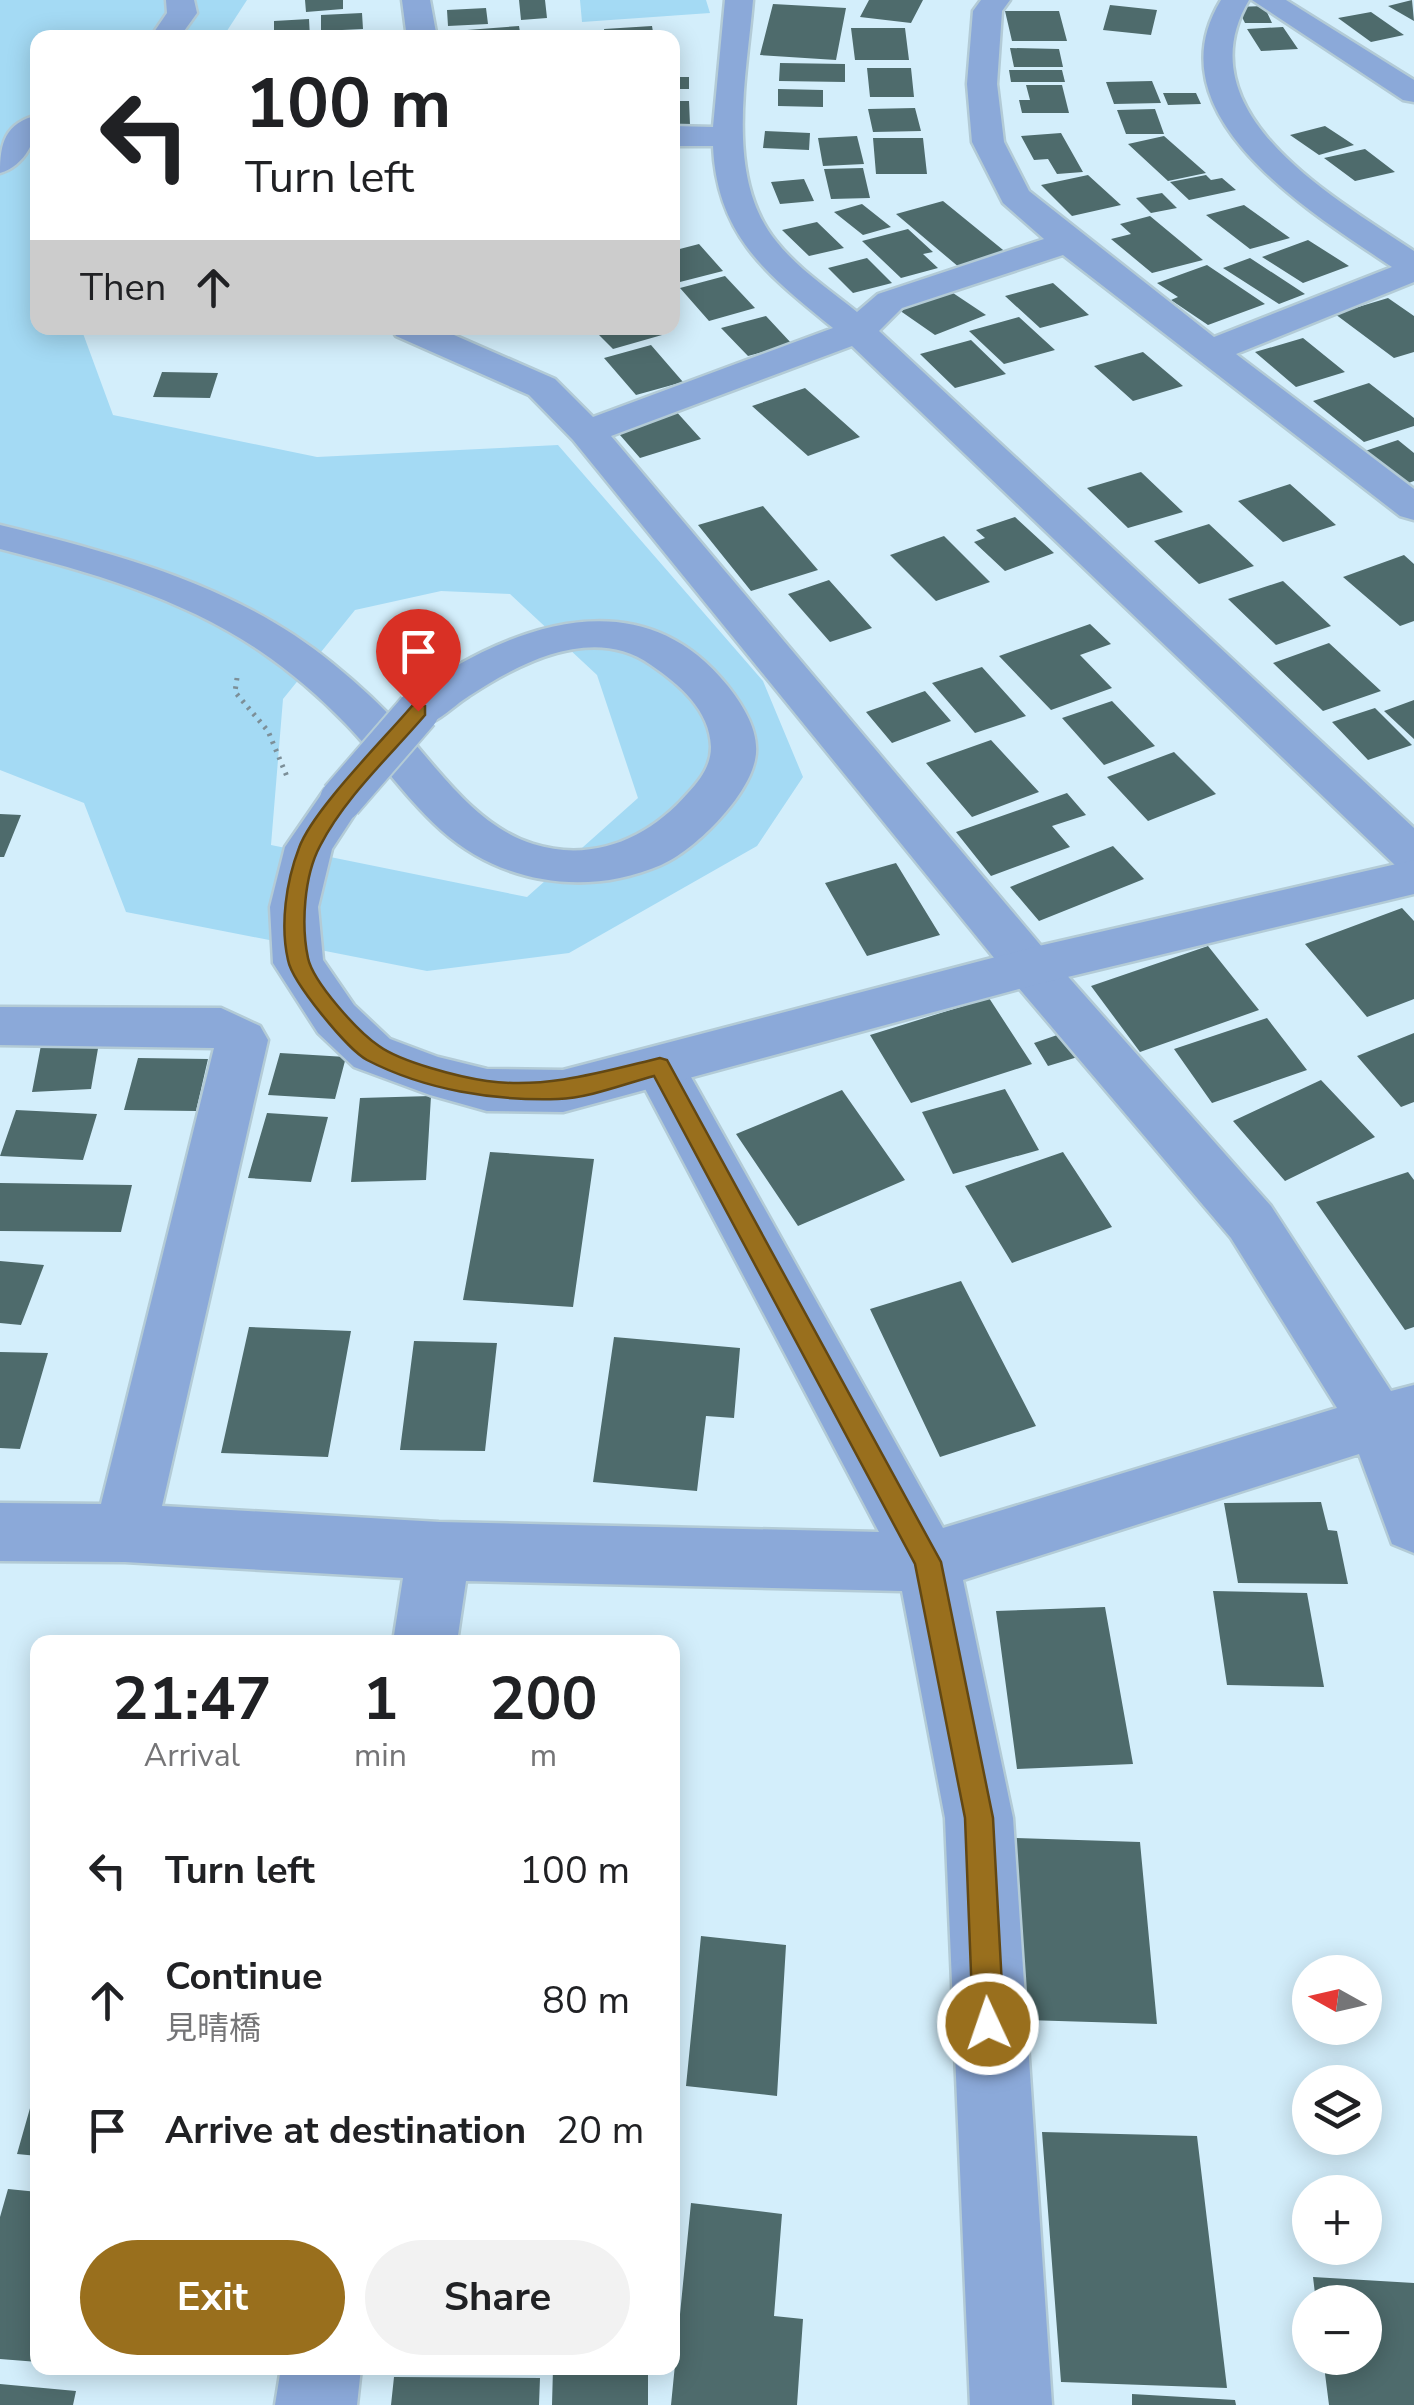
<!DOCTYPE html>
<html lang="en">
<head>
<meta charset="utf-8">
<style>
	:root { --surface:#fff; --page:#f2f2f2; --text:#202124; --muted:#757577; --accent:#996f1d }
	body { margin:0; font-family:"Nunito Sans","Noto Sans JP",sans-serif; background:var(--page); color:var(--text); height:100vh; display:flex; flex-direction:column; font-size:38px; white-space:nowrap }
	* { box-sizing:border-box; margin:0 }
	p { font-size:32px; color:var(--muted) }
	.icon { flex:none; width:55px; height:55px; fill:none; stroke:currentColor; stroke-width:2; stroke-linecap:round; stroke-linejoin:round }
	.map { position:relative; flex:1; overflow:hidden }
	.side { position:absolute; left:30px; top:1635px; width:650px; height:740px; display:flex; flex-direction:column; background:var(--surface); border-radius:20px; box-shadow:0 5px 25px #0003 }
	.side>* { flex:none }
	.banner { position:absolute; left:30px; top:30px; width:650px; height:305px; border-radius:20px; box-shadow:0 5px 25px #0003; background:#fff; color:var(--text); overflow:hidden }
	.needle { width:65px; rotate:278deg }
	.fabs { position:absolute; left:1292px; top:1955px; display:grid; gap:20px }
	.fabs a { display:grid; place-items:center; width:90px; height:90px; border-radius:50%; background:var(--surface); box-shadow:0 5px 25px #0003; font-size:50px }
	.pin { position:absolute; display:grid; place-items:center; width:85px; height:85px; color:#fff; margin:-102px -42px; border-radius:50% 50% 50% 0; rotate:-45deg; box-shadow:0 0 10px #0007 }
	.pin .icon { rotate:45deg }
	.me { position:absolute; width:110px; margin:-55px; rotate:357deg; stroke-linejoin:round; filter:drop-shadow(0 0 8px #0008) }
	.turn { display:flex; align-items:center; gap:35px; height:210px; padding:0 50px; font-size:45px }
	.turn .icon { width:130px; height:130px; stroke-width:2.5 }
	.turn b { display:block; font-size:70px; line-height:85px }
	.then { display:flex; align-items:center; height:95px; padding:0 50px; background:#0003; gap:20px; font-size:38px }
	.eta { display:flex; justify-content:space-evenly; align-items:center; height:170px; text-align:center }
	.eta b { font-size:60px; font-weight:700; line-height:70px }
	.action { display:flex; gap:20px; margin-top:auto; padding:20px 50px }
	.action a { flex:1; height:115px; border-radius:60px; background:var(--accent); color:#fff; font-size:40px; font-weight:700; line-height:115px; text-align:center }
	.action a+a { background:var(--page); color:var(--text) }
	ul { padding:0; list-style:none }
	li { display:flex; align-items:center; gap:30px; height:130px; padding:0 50px }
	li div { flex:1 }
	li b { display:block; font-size:38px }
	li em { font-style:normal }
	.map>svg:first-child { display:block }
	.green { fill:#a4daf4; fill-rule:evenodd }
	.building { fill:#4e6b6c }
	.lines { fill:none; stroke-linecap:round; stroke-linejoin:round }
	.minor-casing { stroke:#b3cbd6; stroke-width:5 }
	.tertiary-casing { stroke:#b3cbd6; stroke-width:5 }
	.path { stroke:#7c8f98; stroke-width:5; stroke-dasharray:2.5 6; stroke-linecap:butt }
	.minor { fill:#8ba9d9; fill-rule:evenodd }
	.tertiary { fill:#8ba9d9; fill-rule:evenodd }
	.tertiary-bridge-casing { stroke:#b3cbd6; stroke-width:46; stroke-linecap:butt }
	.tertiary-bridge { stroke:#8ba9d9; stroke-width:42 }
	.route { fill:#996f1d; stroke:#634813; stroke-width:2.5 }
</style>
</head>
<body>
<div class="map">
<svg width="1414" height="2405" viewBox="0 0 1414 2405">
	<rect width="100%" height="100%" fill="#d3eefb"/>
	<!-- green -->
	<path class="green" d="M0,0H247L223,37L38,38V328H81L113,415L317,457L558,445L763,681L803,777L757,846L569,953L427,971L126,912L84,803L0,770ZM441,591L510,594L597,675L638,798L527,897L271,845L283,699L355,610Z
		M580,0H706L710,13L582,22Z"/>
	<!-- building -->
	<path class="building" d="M305,0H343V9L306,12Z
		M519,0H545L547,18L521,20Z
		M869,0H923L911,23L860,17Z
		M1412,0L1414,21L1388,6Z
		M773,4L846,8L836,60L760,55Z
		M1110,5L1157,10L1151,35L1103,30Z
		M1264,6L1272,23H1245L1237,7Z
		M486,8L488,24L448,26L447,10Z
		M1005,11H1059L1067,41H1012Z
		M1371,12L1404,35L1371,42L1338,18Z
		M362,13L363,29L321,31V15Z
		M309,19L310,38H274V21Z
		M519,26L521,38H469L467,30Z
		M652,26L654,38H606L604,29Z
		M1283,27L1298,49L1261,51L1247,29Z
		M851,28H905L909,60H855Z
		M1010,48L1059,49L1063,67H1014Z
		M780,63L845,64V82L779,81Z
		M672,67H677V77H689V89H672Z
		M867,68H911L914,97H870Z
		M1009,70H1062L1065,82H1011Z
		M1152,81L1161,103L1114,104L1106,82Z
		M1026,85H1062L1069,113H1022L1019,100H1030Z
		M778,89L823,90V107L778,106Z
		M1163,93H1196L1201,104L1168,105Z
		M672,101H689L690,125H672Z
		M915,108L921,131L873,132L868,109Z
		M1155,109L1164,134H1126L1117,110Z
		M1325,126L1354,145L1319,155L1290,135Z
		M765,131L810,133L809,150L763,148Z
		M1061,133L1083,172L1057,174L1048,159L1034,160L1021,136Z
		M857,136L864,164L823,166L818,138Z
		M1164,136L1206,173L1168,181L1128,144Z
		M873,138H923L927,174H876Z
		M1365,149L1395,172L1355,181L1324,158Z
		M863,168L870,198L831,199L824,169Z
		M1088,175L1121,205L1072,216L1041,185Z
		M1206,175L1211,180L1222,178L1236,190L1189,200L1170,182Z
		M804,179L814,201L780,204L771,182Z
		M1162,193L1177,208L1151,213L1136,198Z
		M943,201L1008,254L960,268L896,214Z
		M862,204L891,227L863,235L834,212Z
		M1244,205L1290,238L1250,249L1206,215Z
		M1150,216L1203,260L1152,273L1111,239L1131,234L1120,224Z
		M817,222L844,248L809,256L782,230Z
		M908,229L933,252L923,254L938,268L901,278L862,241Z
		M1308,240L1349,266L1303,283L1262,257Z
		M699,244L723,271L676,283L672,251Z
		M867,258L892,283L853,293L828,268Z
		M1250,258L1305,294L1279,304L1223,268Z
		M1207,265L1265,304L1208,325L1171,300L1178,297L1157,283Z
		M725,276L755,308L709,321L680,288Z
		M1053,283L1089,315L1040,328L1005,296Z
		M950,291L986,315L935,335L899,310Z
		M1388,298L1414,316V352L1394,358L1335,314Z
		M766,316L792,344L748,356L721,328Z
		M1019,317L1055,350L1004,364L969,331Z
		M592,328H654L662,335L613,349Z
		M1303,338L1345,372L1296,387L1255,352Z
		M971,340L1006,374L955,388L920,354Z
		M651,345L683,382L636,395L604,358Z
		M1143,352L1183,386L1133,401L1094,366Z
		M162,372L218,373L210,398L153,397Z
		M1369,383L1414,418V426L1364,442L1313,401Z
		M805,388L860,437L808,456L752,406Z
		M674,409L701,439L640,458L613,427Z
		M1398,440L1414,453V481L1403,485L1362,452Z
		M1141,472L1183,512L1128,528L1087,488Z
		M1290,484L1336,525L1283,542L1238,501Z
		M763,506L818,570L751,591L698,525Z
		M1015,517L1054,553L1005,571L974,542L985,538L976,530Z
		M1209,524L1254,566L1199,584L1154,541Z
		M944,536L990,582L936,601L890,555Z
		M1404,555L1414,564V621L1400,626L1343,577Z
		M829,580L872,628L830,642L788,594Z
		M1283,581L1331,626L1276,645L1228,599Z
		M1090,624L1111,644L1080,655L1112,688L1051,710L999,656Z
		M1329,643L1381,691L1323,711L1273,663Z
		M982,667L1026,716L975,733L932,683Z
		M925,691L951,721L892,743L866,712Z
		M1414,700V739L1384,711Z
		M1112,701L1155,746L1104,765L1062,718Z
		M1375,708L1412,745L1368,760L1332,722Z
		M991,740L1039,792L972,817L926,763Z
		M1174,752L1216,794L1148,821L1107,777Z
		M1067,793L1086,815L1052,826L1070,847L991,876L956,832Z
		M0,814L21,815L4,857H0Z
		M1113,846L1144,879L1039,921L1010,887Z
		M896,863L940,935L867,956L825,883Z
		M1402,908L1414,921V999L1367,1017L1305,944Z
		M1208,946L1259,1010L1140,1052L1091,986Z
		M989,998L1032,1064L911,1103L870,1035Z
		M1267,1018L1307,1070L1212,1103L1174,1049Z
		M1066,1032L1081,1056L1048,1066L1034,1043Z
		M1414,1033V1102L1401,1107L1357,1056Z
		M100,1037L91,1089L32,1092L42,1040Z
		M280,1053L346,1057L335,1099L268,1095Z
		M138,1058L208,1059L196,1111L124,1110Z
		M1321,1080L1375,1137L1285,1181L1233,1121Z
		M1005,1089L1039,1150L953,1174L922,1112Z
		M842,1090L905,1180L798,1226L736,1134Z
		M431,1096L426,1180L351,1182L360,1098Z
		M16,1110L97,1114L83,1160L0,1156Z
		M267,1113L328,1117L311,1182L248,1178Z
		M490,1152L594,1159L573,1307L463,1300Z
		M1063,1152L1112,1227L1012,1263L965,1186Z
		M1408,1172L1414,1180V1327L1405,1330L1316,1202Z
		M0,1183L132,1185L121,1232L0,1231Z
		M0,1261L44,1265L21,1325L0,1323Z
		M961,1281L1036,1426L940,1457L870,1309Z
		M249,1327L351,1331L328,1457L221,1453Z
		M614,1337L740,1348L734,1418L706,1416L697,1491L593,1482Z
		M414,1341L497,1343L485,1451L400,1450Z
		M0,1352L48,1353L20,1449L0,1448Z
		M1321,1502L1328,1530L1337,1531L1348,1584L1238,1583L1224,1503Z
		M1213,1591L1307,1593L1324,1687L1227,1685Z
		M1105,1607L1133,1764L1017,1769L996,1611Z
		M1016,1838L1140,1842L1157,2024L1026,2020Z
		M701,1936L786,1945L777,2096L686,2086Z
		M36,2087L38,2156L17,2154Z
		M1042,2132L1197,2136L1227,2388L1061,2382Z
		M8,2189L38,2192V2362L0,2359V2217Z
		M691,2203L782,2214L774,2316L803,2319L797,2405H671Z
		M1313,2277L1414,2283V2405H1329L1323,2358H1365V2302H1316Z
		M553,2368H648V2405H552Z
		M394,2377L540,2378L539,2405H391Z
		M0,2384L76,2391L73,2405H0Z
		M1132,2394L1235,2400L1236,2405H1132Z"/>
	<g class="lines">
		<defs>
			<path id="minor" d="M166,0H194L197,13L179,38H150L167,13Z
				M402,0H430L437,38H407Z
				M725,0H753C747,75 724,177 776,241C798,269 830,290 857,312L878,294L1044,239L1003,203L972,142L967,84L973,11L981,0H1010L1002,11L997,84L1004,142L1029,191L1214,337L1392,267C1312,213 1150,116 1221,0H1249C1182,113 1336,199 1414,251V282L1236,354L1414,489V520L1400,516L1063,255L902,308L879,331L1414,828V872L1397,867L852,346L611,436L1048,954L1271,1206L1391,1391L1414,1385V1553L1392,1544L1359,1454L963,1580L1013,1818L1052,2405H970L945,1818L902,1591L466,1581L457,1642H393L403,1578L125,1562L0,1561V1503L101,1504L214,1048L0,1045V1007L221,1008L260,1026L268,1040L162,1506L439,1522L879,1532L633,1066L641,1052L659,1046L677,1052L943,1528L1337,1408L1231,1238L1012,980L573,440L529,395L396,336L391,328H438L555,379L593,417L833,328C768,275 717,237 713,146H672V126L713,127Z
				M1252,0H1286L1414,80V102L1403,100Z
				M38,115C38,138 25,166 0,173C0,143 5,123 38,115Z
				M281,2368H361L357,2405H275Z"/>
			<path id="tertiary" d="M0,525C117,554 237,585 332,663C358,684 382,706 404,731C440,772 478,827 533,844C593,863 649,838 688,793C700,780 711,766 711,747C710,710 679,684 651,665C593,624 519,663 469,696C456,704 445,716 432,722C421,726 413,724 402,721L396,711L402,701C499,631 635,571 727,685C743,705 761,733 755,760C747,798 695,850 661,865C587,897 502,884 442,831C406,799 379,758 346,724C320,697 291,672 260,651C182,598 90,572 0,549Z
				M341,784L357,789L364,800L332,849L318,907L323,960L354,1005L390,1039L438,1057L487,1069L563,1070L1030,948L1414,860V894L1030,986L563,1112L487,1111L430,1095L354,1067L318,1033L273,963L270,907L285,847L325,789Z"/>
		</defs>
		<!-- minor casing -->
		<use href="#minor" class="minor-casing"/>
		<!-- tertiary casing -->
		<use href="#tertiary" class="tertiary-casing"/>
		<!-- path -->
		<path class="path" d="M237,678L235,692L268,731L288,779"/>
		<!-- minor -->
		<use href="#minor" class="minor"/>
		<!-- tertiary -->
		<use href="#tertiary" class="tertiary"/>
		<defs>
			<path id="tertiary-bridge" d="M341,800L418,711"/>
		</defs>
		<!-- tertiary-bridge casing -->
		<use href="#tertiary-bridge" class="tertiary-bridge-casing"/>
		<!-- tertiary-bridge -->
		<use href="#tertiary-bridge" class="tertiary-bridge"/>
	</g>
	<!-- route -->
	<path class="route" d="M418,705L425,706V715C390,756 345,797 320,846C304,876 301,925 308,958C313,982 358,1032 379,1046C401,1062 459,1077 487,1081C547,1089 602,1072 660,1058L667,1060L941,1562L993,1818L1004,2024L999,2035L988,2039L978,2035L973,2024L965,1818L915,1564L654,1076C624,1084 589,1098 558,1099C494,1101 425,1090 367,1060C347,1049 292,982 288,960C280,925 286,882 299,848C312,811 383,740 412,706Z"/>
</svg>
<div class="fabs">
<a><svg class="needle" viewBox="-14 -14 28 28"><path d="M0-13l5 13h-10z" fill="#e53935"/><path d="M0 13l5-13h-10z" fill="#757577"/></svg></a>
<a><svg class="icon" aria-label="layers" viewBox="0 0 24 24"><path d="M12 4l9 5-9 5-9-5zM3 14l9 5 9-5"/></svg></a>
<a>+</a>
<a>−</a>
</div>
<div class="pin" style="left:418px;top:711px;background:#d93025"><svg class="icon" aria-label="arrive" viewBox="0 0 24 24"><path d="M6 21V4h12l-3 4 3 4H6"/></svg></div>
<svg class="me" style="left:988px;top:2024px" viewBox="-20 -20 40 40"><circle r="17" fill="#996f1d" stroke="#fff" stroke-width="3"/><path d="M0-11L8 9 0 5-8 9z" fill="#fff"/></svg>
<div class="banner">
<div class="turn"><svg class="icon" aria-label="left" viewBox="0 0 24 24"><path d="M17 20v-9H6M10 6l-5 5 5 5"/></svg><div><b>100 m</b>Turn left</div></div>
<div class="then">Then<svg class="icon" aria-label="ahead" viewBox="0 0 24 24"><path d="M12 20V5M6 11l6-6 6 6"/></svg></div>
</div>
<section class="side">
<div class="eta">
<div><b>21:47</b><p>Arrival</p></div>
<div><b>1</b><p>min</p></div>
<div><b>200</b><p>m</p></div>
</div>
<ul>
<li><svg class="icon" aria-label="left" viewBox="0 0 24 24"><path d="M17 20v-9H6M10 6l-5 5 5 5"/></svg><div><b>Turn left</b></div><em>100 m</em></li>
<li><svg class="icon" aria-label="ahead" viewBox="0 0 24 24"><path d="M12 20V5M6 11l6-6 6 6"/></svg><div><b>Continue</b><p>見晴橋</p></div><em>80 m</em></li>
<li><svg class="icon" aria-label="arrive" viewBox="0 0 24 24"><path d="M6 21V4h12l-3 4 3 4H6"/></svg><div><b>Arrive at destination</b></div><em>20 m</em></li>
</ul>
<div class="action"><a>Exit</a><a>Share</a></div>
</section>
</div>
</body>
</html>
